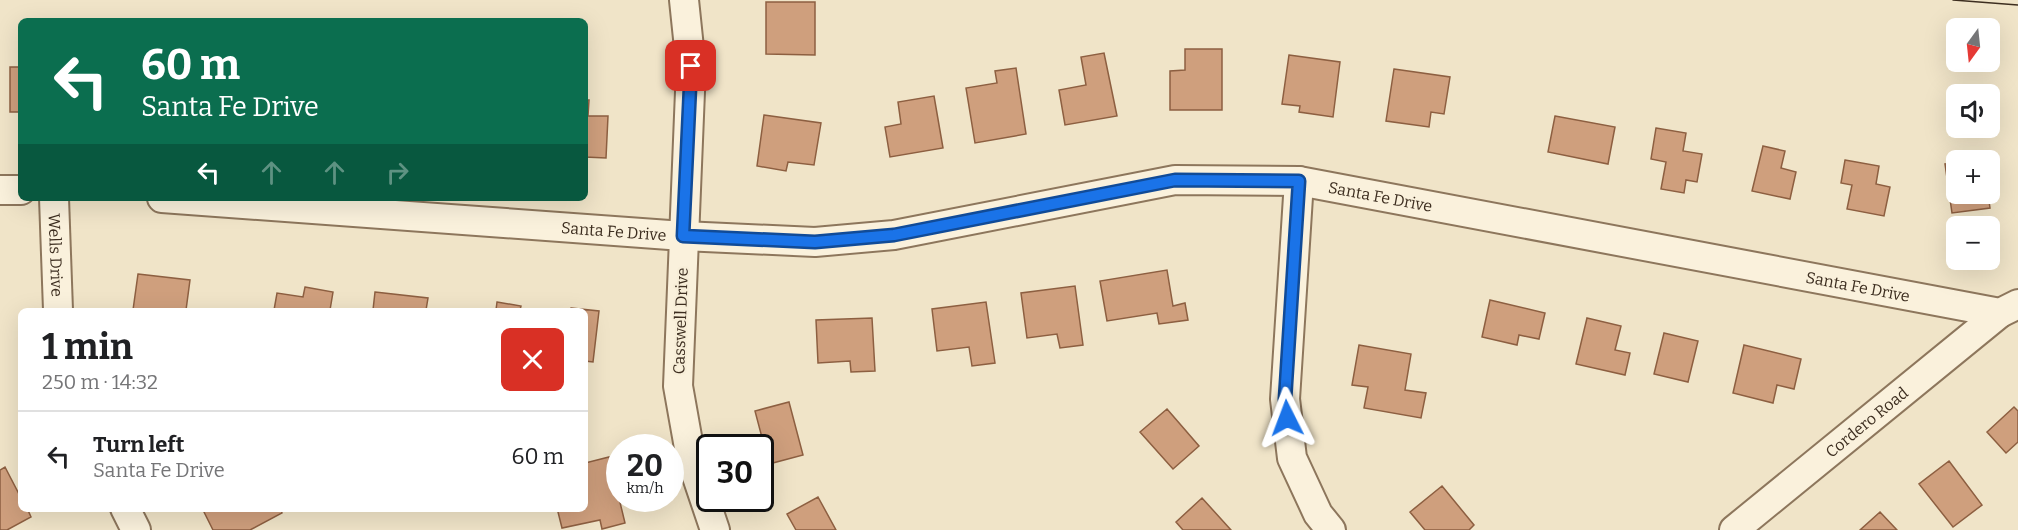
<!DOCTYPE html>
<html lang="en">
<head>
<meta charset="utf-8">
<style>
	:root { --surface:#fff; --page:#f6f6f6; --text:#202124; --muted:#757577; --line:#e0e0e0 }
	body { margin:0; font-family:Bitter,serif; background:var(--page); color:var(--text); height:100vh; display:flex; flex-direction:column; font-size:22px; white-space:nowrap }
	* { box-sizing:border-box; margin:0 }
	p { font-size:20px; color:var(--muted) }
	.icon { flex:none; width:33px; height:33px; fill:none; stroke:currentColor; stroke-width:2; stroke-linecap:round; stroke-linejoin:round }
	.map { position:relative; flex:1; overflow:hidden }
	.panel { position:absolute; left:18px; top:308px; width:570px; height:204px; display:flex; flex-direction:column; background:var(--surface); border-radius:9px; box-shadow:0 6px 24px #0002 }
	.panel>* { flex:none }
	.top-card { position:absolute; left:18px; top:18px; width:570px; height:183px; border-radius:9px; box-shadow:0 6px 24px #0002; background:#0b6e4f; color:#fff; overflow:hidden }
	.needle { width:39px; rotate:195deg }
	.buttons { position:absolute; left:1946px; top:18px; display:grid; gap:12px }
	.buttons a { display:grid; place-items:center; width:54px; height:54px; border-radius:9px; background:var(--surface); box-shadow:0 6px 24px #0002; font-size:30px }
	.speed { position:absolute; left:606px; top:434px; display:flex; gap:12px; font-size:30px; font-weight:700; text-align:center }
	.speed>* { display:grid; place-content:center; width:78px; height:78px; border-radius:50%; background:var(--surface); box-shadow:0 6px 24px #0002; line-height:1 }
	.speed small { font-size:15px; font-weight:400 }
	.speed .limit { border:3px solid #111; border-radius:9px; background:#fff; color:#111 }
	.pin { position:absolute; display:grid; place-items:center; width:51px; height:51px; color:#fff; margin:-26px; border-radius:12px; box-shadow:0 3px 9px #0006 }
	.me { position:absolute; width:66px; margin:-33px; rotate:357deg; stroke-linejoin:round; filter:drop-shadow(0 0 4px #0008) }
	.turn { display:flex; align-items:center; gap:21px; height:126px; padding:0 24px; font-size:27px }
	.turn .icon { width:78px; height:78px; stroke-width:2.5 }
	.turn b { display:block; font-size:42px; line-height:51px }
	.lanes { display:flex; align-items:center; height:57px; padding:0 24px; background:#0003; justify-content:center; gap:30px; direction:ltr }
	.lanes .off { opacity:.35 }
	.round { display:grid; place-items:center; flex:none; width:63px; height:63px; border-radius:9px; background:var(--page) }
	.head { display:flex; align-items:center; justify-content:space-between; height:102px; padding:0 24px }
	h1 { font-size:36px; font-weight:700; line-height:45px }
	ul { padding:0; list-style:none }
	li { display:flex; align-items:center; gap:18px; height:90px; padding:0 24px; border-top:2px solid var(--line) }
	li div { flex:1 }
	li b { display:block; font-size:22px }
	li em { font-style:normal }
	.map>svg:first-child { display:block }
	.building { fill:#cf9f7d; stroke:#8d5f41; stroke-width:1.5 }
	.lines { fill:none; stroke-linecap:round; stroke-linejoin:round }
	.minor-casing { stroke:#8d765c; stroke-width:32 }
	.minor { stroke:#faf1dc; stroke-width:28 }
	.tram { stroke:#3d2e20; stroke-width:1.5 }
	.route-casing { stroke:#114b97; stroke-width:15 }
	.route { stroke:#1a73e8; stroke-width:10 }
	.labels { text-anchor:middle; stroke-width:4.5; stroke-linejoin:round; paint-order:stroke }
	.street-label { font-size:16px; fill:#3d2e20; stroke:#f7eed8 }
</style>
</head>
<body>
<div class="map">
<svg width="2018" height="530" viewBox="0 0 2018 530">
	<rect width="100%" height="100%" fill="#f0e4c8"/>
	<!-- building -->
	<path class="building" d="M766,2H815V55L766,54Z
		M1185,49H1222V110H1170V71L1185,70Z
		M1104,53L1117,116L1065,125L1059,90L1086,85L1081,57Z
		M1289,55L1340,62L1333,117L1299,112L1300,106L1282,104Z
		M10,67H21V112H10Z
		M1016,68L1026,134L975,143L966,88L997,83L995,71Z
		M1394,69L1450,77L1444,114L1431,112L1429,127L1386,121Z
		M934,96L943,148L890,157L885,127L901,124L898,102Z
		M585,100H589L588,116H608L606,158L585,157Z
		M764,115L821,123L814,165L788,162L786,171L757,166Z
		M1555,116L1615,127L1608,164L1548,152Z
		M1656,128L1686,133L1683,151L1702,154L1697,182L1686,180L1684,193L1661,189L1666,162L1651,159Z
		M1763,146L1785,151L1781,168L1796,172L1790,199L1752,191Z
		M1845,160L1879,166L1876,184L1890,187L1884,216L1847,209L1852,185L1841,183Z
		M1956,163V194H1988L1990,208L1952,213L1945,164Z
		M1167,270L1173,306L1185,303L1188,320L1159,324L1157,313L1107,321L1100,281Z
		M138,274L190,280L186,310H133Z
		M1075,286L1083,345L1060,348L1057,334L1027,338L1021,293Z
		M305,287L333,292L330,310H274L277,293L303,297Z
		M375,292L428,298L426,310H373Z
		M1490,300L1545,313L1539,339L1519,335L1517,345L1482,337Z
		M497,302L521,306L520,310H496Z
		M986,302L995,363L972,366L969,347L937,351L932,309Z
		M571,308L599,311L593,362L585,361V310H570Z
		M872,318L875,371L851,372L850,361L818,363L816,320Z
		M1587,318L1621,326L1615,350L1630,353L1625,375L1576,364Z
		M1664,333L1698,341L1688,382L1654,374Z
		M1359,345L1411,354L1405,390L1426,393L1421,418L1364,408L1368,387L1352,385Z
		M1744,345L1801,359L1794,389L1777,385L1773,403L1733,393Z
		M789,402L803,455L769,464L755,411Z
		M2014,407L2018,411V442L2006,453L1987,432Z
		M1167,409L1199,446L1173,469L1140,432Z
		M609,457L625,523L602,529L600,520L562,528L557,508H585V463Z
		M1949,461L1982,505L1953,527L1919,484Z
		M5,467L21,498V508H27L31,517L7,530H0V470Z
		M1442,486L1474,525L1469,530H1425L1410,512Z
		M818,497L836,530H796L787,514Z
		M1202,498L1231,530H1183L1176,522Z
		M202,508H280L282,513L250,530H213Z
		M1880,512L1897,530H1860Z"/>
	<g class="lines">
		<defs>
			<g id="minor">
				<path d="M684,0L691,67L678,386L691,459L715,530"/>
				<path d="M1299,181L1285,399L1292,458L1318,514L1331,530"/>
				<path d="M0,190H21"/>
				<path id="s1" d="M54,198L58,310"/>
				<path id="s2" d="M162,198L683,236L815,242L894,235L1175,180L1299,181L2000,313L2018,304"/>
				<path d="M125,508L136,530"/>
				<path id="s3" d="M1734,530L2000,313"/>
			</g>
		</defs>
		<!-- minor casing -->
		<use href="#minor" class="minor-casing"/>
		<!-- minor -->
		<use href="#minor" class="minor"/>
		<!-- tram -->
		<path class="tram" d="M1953,0L2018,5"/>
	</g>
	<g class="lines">
		<defs>
			<path id="route" d="M691,66L683,236L815,242L894,235L1175,180L1299,181L1285,399L1287,418"/>
		</defs>
		<!-- route casing -->
		<use href="#route" class="route-casing"/>
		<!-- route -->
		<use href="#route" class="route"/>
	</g>
	<g class="labels">
		<!-- street labels -->
		<g class="street-label">
			<text dy="6" stroke="none"><textPath href="#s2" startOffset="1227">Santa Fe Drive</textPath></text>
			<text dy="6" stroke="none"><textPath href="#s2" startOffset="453">Santa Fe Drive</textPath></text>
			<text dy="6" stroke="none"><textPath href="#s1" startOffset="57">Wells Drive</textPath></text>
			<text dy="6" stroke="none"><textPath href="#s2" startOffset="1713">Santa Fe Drive</textPath></text>
			<text transform="translate(680 321) rotate(-88)" y="6">Casswell Drive</text>
			<text dy="6" stroke="none"><textPath href="#s3" startOffset="171">Cordero Road</textPath></text>
		</g>
	</g>
</svg>
<div class="buttons">
<a><svg class="needle" viewBox="-14 -14 28 28"><path d="M0-13l5 13h-10z" fill="#e53935"/><path d="M0 13l5-13h-10z" fill="#757577"/></svg></a>
<a><svg class="icon" aria-label="sound" viewBox="0 0 24 24"><path d="M4 9h4l5-4v14l-5-4H4zM17 9q2 3 0 6"/></svg></a>
<a>+</a>
<a>−</a>
</div>
<div class="speed"><div>20<small>km/h</small></div><div class="limit">30</div></div>
<div class="pin" style="left:691px;top:66px;background:#d93025"><svg class="icon" aria-label="arrive" viewBox="0 0 24 24"><path d="M6 21V4h12l-3 4 3 4H6"/></svg></div>
<svg class="me" style="left:1287px;top:418px" viewBox="-20 -20 40 40"><path d="M0-17L14 15 0 8-14 15z" fill="#1a73e8" stroke="#fff" stroke-width="4"/></svg>
<div class="top-card">
<div class="turn"><svg class="icon" aria-label="left" viewBox="0 0 24 24"><path d="M17 20v-9H6M10 6l-5 5 5 5"/></svg><div><b>60 m</b>Santa Fe Drive</div></div>
<div class="lanes"><svg class="icon" aria-label="left" viewBox="0 0 24 24"><path d="M17 20v-9H6M10 6l-5 5 5 5"/></svg><svg class="icon off" aria-label="ahead" viewBox="0 0 24 24"><path d="M12 20V5M6 11l6-6 6 6"/></svg><svg class="icon off" aria-label="ahead" viewBox="0 0 24 24"><path d="M12 20V5M6 11l6-6 6 6"/></svg><svg class="icon off" aria-label="right" viewBox="0 0 24 24"><path d="M7 20v-9h11M14 6l5 5-5 5"/></svg></div>
</div>
<section class="panel">
<div class="head"><div><h1>1 min</h1><p>250 m · 14:32</p></div><a class="round" style="background:#d93025;color:#fff"><svg class="icon" aria-label="close" viewBox="0 0 24 24"><path d="M6 6l12 12M18 6L6 18"/></svg></a></div>
<ul>
<li><svg class="icon" aria-label="left" viewBox="0 0 24 24"><path d="M17 20v-9H6M10 6l-5 5 5 5"/></svg><div><b>Turn left</b><p>Santa Fe Drive</p></div><em>60 m</em></li>
</ul>
</section>
</div>
</body>
</html>
